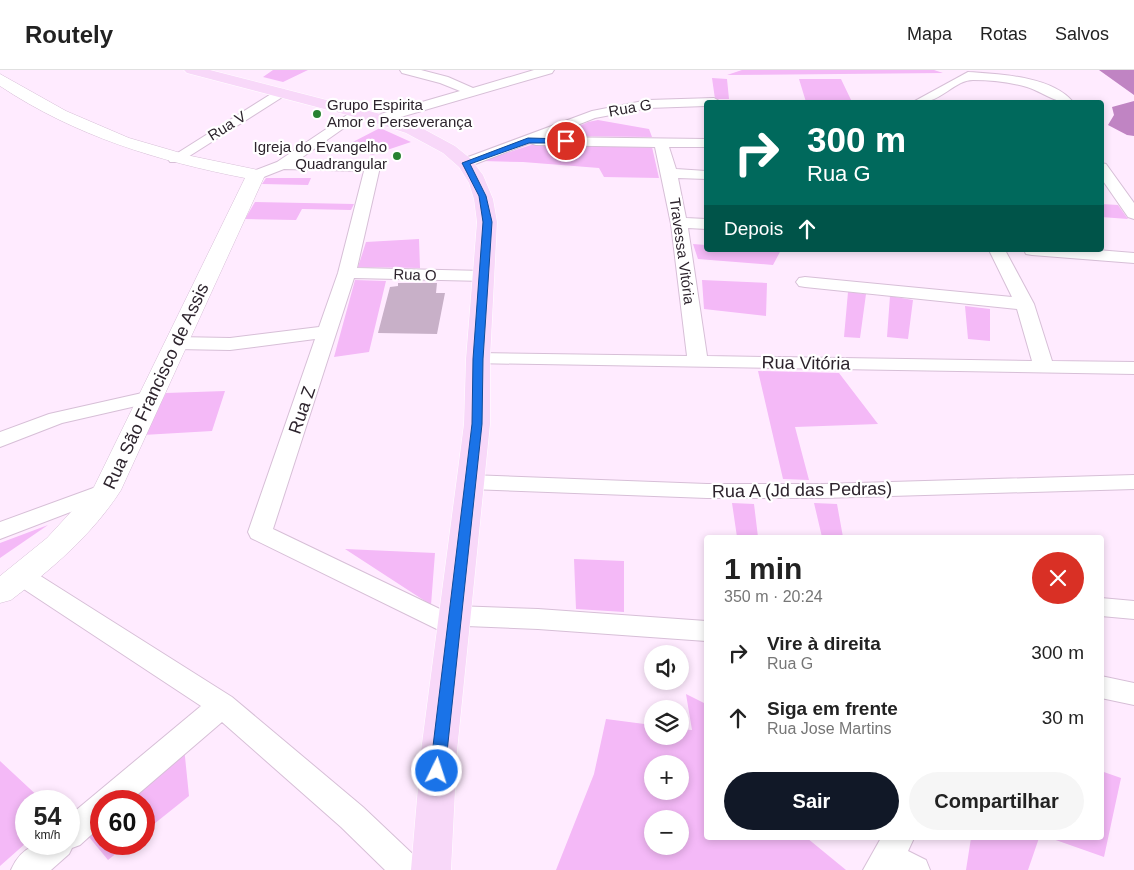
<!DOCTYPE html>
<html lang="pt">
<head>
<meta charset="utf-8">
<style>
	:root { --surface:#fff; --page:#f6f6f6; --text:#222; --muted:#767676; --line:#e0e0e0; --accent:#111827 }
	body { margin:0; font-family:Helvetica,sans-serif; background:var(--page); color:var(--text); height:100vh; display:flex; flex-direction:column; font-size:19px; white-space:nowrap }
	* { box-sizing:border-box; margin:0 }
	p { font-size:16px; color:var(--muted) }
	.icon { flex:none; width:28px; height:28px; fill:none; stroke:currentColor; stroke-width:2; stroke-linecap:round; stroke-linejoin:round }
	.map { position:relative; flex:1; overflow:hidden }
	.details { position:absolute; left:704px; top:465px; width:400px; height:305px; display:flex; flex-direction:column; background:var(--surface); border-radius:5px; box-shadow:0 2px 8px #0003 }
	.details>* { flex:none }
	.top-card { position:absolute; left:704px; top:30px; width:400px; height:152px; border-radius:5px; box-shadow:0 2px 8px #0003; background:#00695c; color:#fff; overflow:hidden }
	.fabs { position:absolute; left:644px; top:575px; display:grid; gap:10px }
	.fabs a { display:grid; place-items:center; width:45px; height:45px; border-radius:50%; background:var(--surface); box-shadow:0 2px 8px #0003; font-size:25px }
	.speed { position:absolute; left:15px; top:720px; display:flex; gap:10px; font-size:25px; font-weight:700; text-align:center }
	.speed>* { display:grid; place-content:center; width:65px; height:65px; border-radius:50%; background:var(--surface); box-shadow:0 2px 8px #0003; line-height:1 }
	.speed small { font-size:12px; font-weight:400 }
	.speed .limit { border:8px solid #d22; background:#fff; color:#111 }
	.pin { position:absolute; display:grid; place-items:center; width:42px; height:42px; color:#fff; margin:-21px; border:2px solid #fff; border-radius:50%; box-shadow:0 1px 5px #0007 }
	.me { position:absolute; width:55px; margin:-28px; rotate:4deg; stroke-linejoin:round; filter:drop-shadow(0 0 4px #0008) }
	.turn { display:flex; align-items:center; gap:18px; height:105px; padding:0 20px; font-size:22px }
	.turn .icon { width:65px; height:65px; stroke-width:2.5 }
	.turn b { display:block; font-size:35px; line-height:42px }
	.then { display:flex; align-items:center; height:48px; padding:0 20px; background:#0003; gap:10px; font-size:19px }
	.round { display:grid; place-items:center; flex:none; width:52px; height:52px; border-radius:26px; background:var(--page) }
	.head { display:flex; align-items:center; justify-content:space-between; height:85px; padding:0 20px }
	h1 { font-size:30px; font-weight:700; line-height:38px }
	.primary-button { display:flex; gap:10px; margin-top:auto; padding:10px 20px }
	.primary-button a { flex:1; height:58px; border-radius:30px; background:var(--accent); color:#fff; font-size:20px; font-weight:700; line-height:58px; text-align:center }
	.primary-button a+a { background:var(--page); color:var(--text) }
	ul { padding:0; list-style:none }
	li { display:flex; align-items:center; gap:15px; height:65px; padding:0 20px }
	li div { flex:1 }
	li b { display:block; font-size:19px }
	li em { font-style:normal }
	header { display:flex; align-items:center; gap:30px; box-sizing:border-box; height:70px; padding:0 25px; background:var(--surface); border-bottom:1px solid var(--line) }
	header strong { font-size:24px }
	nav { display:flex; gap:28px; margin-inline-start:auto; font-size:18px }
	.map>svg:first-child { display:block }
	.green { fill:#f4b9f7; fill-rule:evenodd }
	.water { fill:#c084c3 }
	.building { fill:#c8b0c8 }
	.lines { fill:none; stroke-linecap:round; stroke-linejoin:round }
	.street-casing { stroke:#d7bfd7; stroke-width:2 }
	.secondary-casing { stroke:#d7bfd7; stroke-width:1 }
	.primary-casing { stroke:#fff; stroke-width:1 }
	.street { fill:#fff; fill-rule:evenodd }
	.secondary { fill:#fff; fill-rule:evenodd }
	.primary { fill:#f8d8f9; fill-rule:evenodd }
	.route { fill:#1a73e8; stroke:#114b97 }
	.poi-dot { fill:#288232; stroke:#fff; stroke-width:2 }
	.labels { text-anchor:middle; stroke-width:4.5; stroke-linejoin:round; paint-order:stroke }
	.far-poi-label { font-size:15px; fill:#2d242d; stroke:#fff; text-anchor:start }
	.far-street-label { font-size:15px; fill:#2d242d; stroke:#fff }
	.street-label { font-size:18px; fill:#2d242d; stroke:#fff }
</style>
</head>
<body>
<header>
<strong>Routely</strong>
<nav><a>Mapa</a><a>Rotas</a><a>Salvos</a></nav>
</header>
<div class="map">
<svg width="1134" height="800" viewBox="0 0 1134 800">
	<rect width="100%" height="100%" fill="#ffebff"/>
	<!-- green -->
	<path class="green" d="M273,0H308L283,12L263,7Z
		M742,0H934L943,3L727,5Z
		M712,8L727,9L729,29H715Z
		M799,9H841L852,32H806Z
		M598,50L649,59L652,67L558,66L588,52Z
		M380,58L411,72L372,85L349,74Z
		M531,75L652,77L659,108L604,107L599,98L523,92L482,91Z
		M266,108H311L308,115L262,114Z
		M255,132L354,134L351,140L302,139L296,150L245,149Z
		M1101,134L1118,135L1128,149L1101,147Z
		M419,169L420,198L358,197L366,172Z
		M693,174L706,175V180H781L773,195L698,189Z
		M355,210L386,211L369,282L334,287Z
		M702,210L767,213L766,246L704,239Z
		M848,222L866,224L860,268L844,267Z
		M890,226L913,230L908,269L887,267Z
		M965,236L990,239V271L968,269Z
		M758,301L839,303L878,354L795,357L809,410L783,409Z
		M225,321L212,361L143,365L166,323Z
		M732,433L754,434L758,467H737Z
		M814,433L837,434L843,467H822Z
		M48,455L0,488V473Z
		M345,479L435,483L431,535Z
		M574,489L624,491V542L576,539Z
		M686,624L706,634V768H807L846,800H556L594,704L606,649L652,655V666H680V659L692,660ZM652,694H680V721H652ZM652,749H680V776H652Z
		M184,677L189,726L144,762V731H127Z
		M0,691L43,731H26V773L0,796Z
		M1101,701L1121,708L1104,787L1050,768H1101Z
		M101,755V774H128L108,790L89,767Z
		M971,768H1039L1028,800H966Z"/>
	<!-- water -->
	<path class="water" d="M1099,0H1134V25Z
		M1134,31V66L1127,65L1108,55L1114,45L1112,37Z"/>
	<!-- building -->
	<path class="building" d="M398,213H437L436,223H445L437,264L378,263L390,217L398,216Z"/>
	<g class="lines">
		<defs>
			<path id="street" d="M400,0H421L448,7L473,18L534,0H554L552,3L387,51H377L375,48L377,45L460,21L440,13L402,3Z
				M968,2C998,4 1052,6 1073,32C1055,34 1043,22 1027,17C1010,12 990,10 973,10C953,10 940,36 913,32Z
				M279,19L284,20L286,23L284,26L180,92H170L168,89Z
				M714,28L721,32H706V36L648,38L595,48L547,67L706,69V77H669L676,99L706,101V109L678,108L686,148L706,149V159L688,158L707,286L1032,291L1017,239L805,217L799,216L796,212L799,208L805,207L1012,227L989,180H1005L1034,234L1052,291L1134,292V304L471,293L468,289L471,285L478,283L687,286L671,154L655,77L536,75L530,73L470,96L465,97L458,93L460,90L592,41L648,30Z
				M356,39L361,40L363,43L361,46L297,91L373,93L380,97L357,198L484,201L490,202L493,206L490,210L484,211L354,208L273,459L444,541L455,536L538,539L706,551V571L538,559L466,556L462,564L453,567L251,468L248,462L315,269L230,280L176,279L169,277L166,273L169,269L176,267L230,268L319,257L338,203L364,101L284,99L256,110L248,105L251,102L277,92Z
				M1101,93L1106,94L1134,133V149L1128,147L1101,108Z
				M1024,180H1097L1134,183V193L1032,185L1026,184Z
				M151,321L158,323L161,327L158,331L62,353L0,377V362L49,344Z
				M470,405L707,414H823L1134,405V419L823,428H707L470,419L462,417L459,412L462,407Z
				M107,413L115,415L119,420L115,425L0,469V452Z
				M22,497L31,500L232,627L363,737L419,790L423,800H385L341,757L222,652L130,731H101V756L80,775L72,778L69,784L51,800H11C24,771 41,774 69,774V746L201,636L13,512L9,506L13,500Z
				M1101,528L1134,531V549L1101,546Z
				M1101,606L1134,613V635L1101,628Z
				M881,768H914L908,781L926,790L930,800H863Z"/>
			<path id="secondary" d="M0,4L66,41L129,68L191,86L263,101L265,105L121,420C93,464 52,499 11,530L0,533V506L47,468L94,417L245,108C158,91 75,66 0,16Z"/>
			<path id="primary" d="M184,0H210L377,43L418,56L455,76L471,89L483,105L493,129L497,152L490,289V354L457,681L451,800H411L421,681L464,354L466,289L477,152L474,129L469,113L459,97L443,83L406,63L366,50L187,3Z"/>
		</defs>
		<!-- street casing -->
		<use href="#street" class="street-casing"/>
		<!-- secondary casing -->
		<use href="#secondary" class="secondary-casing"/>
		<!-- primary casing -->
		<use href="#primary" class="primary-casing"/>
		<!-- street -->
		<use href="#street" class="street"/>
		<!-- secondary -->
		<use href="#secondary" class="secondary"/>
		<!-- primary -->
		<use href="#primary" class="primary"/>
	</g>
	<!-- route -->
	<path class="route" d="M528,68L566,69L570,71L566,73H529L470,94L486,126L492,152L483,289L482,354L445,701L443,705L437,707L432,705L430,701L472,354L473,289L483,152L479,126L462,93Z"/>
	<!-- markers -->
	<g class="poi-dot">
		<circle cx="317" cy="44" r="5"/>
		<circle cx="397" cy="86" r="5"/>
	</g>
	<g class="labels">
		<!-- far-poi labels -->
		<g class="far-poi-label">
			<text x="327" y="40">Grupo Espirita<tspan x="327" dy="17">Amor e Perseverança</tspan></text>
			<text x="387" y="82" text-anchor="end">Igreja do Evangelho<tspan x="387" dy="17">Quadrangular</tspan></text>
		</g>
		<!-- far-street labels -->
		<g class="far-street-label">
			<text transform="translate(630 38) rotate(-10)" y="5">Rua G</text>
			<text transform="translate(227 56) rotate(-32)" y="5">Rua V</text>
			<text transform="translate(682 181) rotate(82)" y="5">Travessa Vitória</text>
			<text transform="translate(415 205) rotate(2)" y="5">Rua O</text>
		</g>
		<!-- street labels -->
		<g class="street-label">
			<text transform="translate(806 293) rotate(1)" y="6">Rua Vitória</text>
			<text transform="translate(156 316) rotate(-65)" y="6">Rua São Francisco de Assis</text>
			<text transform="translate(302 340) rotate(-71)" y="6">Rua Z</text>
			<text transform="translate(802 420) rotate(-1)" y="6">Rua A (Jd das Pedras)</text>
		</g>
	</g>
</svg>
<div class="fabs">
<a><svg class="icon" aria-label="sound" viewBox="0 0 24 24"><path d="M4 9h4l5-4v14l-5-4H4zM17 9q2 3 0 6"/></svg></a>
<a><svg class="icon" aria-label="layers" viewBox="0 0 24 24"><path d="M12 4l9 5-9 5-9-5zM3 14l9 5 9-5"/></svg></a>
<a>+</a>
<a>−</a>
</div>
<div class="speed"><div>54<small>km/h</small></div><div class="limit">60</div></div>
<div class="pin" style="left:566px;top:71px;background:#d93025"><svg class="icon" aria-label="arrive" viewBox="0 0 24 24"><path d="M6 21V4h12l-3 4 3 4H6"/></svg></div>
<svg class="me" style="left:437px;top:701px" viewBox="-20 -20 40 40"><circle r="17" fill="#1a73e8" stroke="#fff" stroke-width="3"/><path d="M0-11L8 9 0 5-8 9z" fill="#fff"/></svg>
<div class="top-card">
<div class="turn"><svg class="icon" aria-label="right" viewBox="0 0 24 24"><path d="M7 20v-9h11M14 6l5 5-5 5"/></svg><div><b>300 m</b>Rua G</div></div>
<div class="then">Depois<svg class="icon" aria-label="ahead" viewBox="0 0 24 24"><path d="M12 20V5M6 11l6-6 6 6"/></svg></div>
</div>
<section class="details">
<div class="head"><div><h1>1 min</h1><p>350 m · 20:24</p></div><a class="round" style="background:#d93025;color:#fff"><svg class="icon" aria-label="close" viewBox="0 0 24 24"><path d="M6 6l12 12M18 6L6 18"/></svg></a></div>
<ul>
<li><svg class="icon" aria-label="right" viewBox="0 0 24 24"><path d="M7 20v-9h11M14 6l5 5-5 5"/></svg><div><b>Vire à direita</b><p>Rua G</p></div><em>300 m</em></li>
<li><svg class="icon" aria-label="ahead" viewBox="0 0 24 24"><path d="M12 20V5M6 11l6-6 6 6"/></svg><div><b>Siga em frente</b><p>Rua Jose Martins</p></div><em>30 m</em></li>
</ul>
<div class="primary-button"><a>Sair</a><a>Compartilhar</a></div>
</section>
</div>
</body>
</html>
